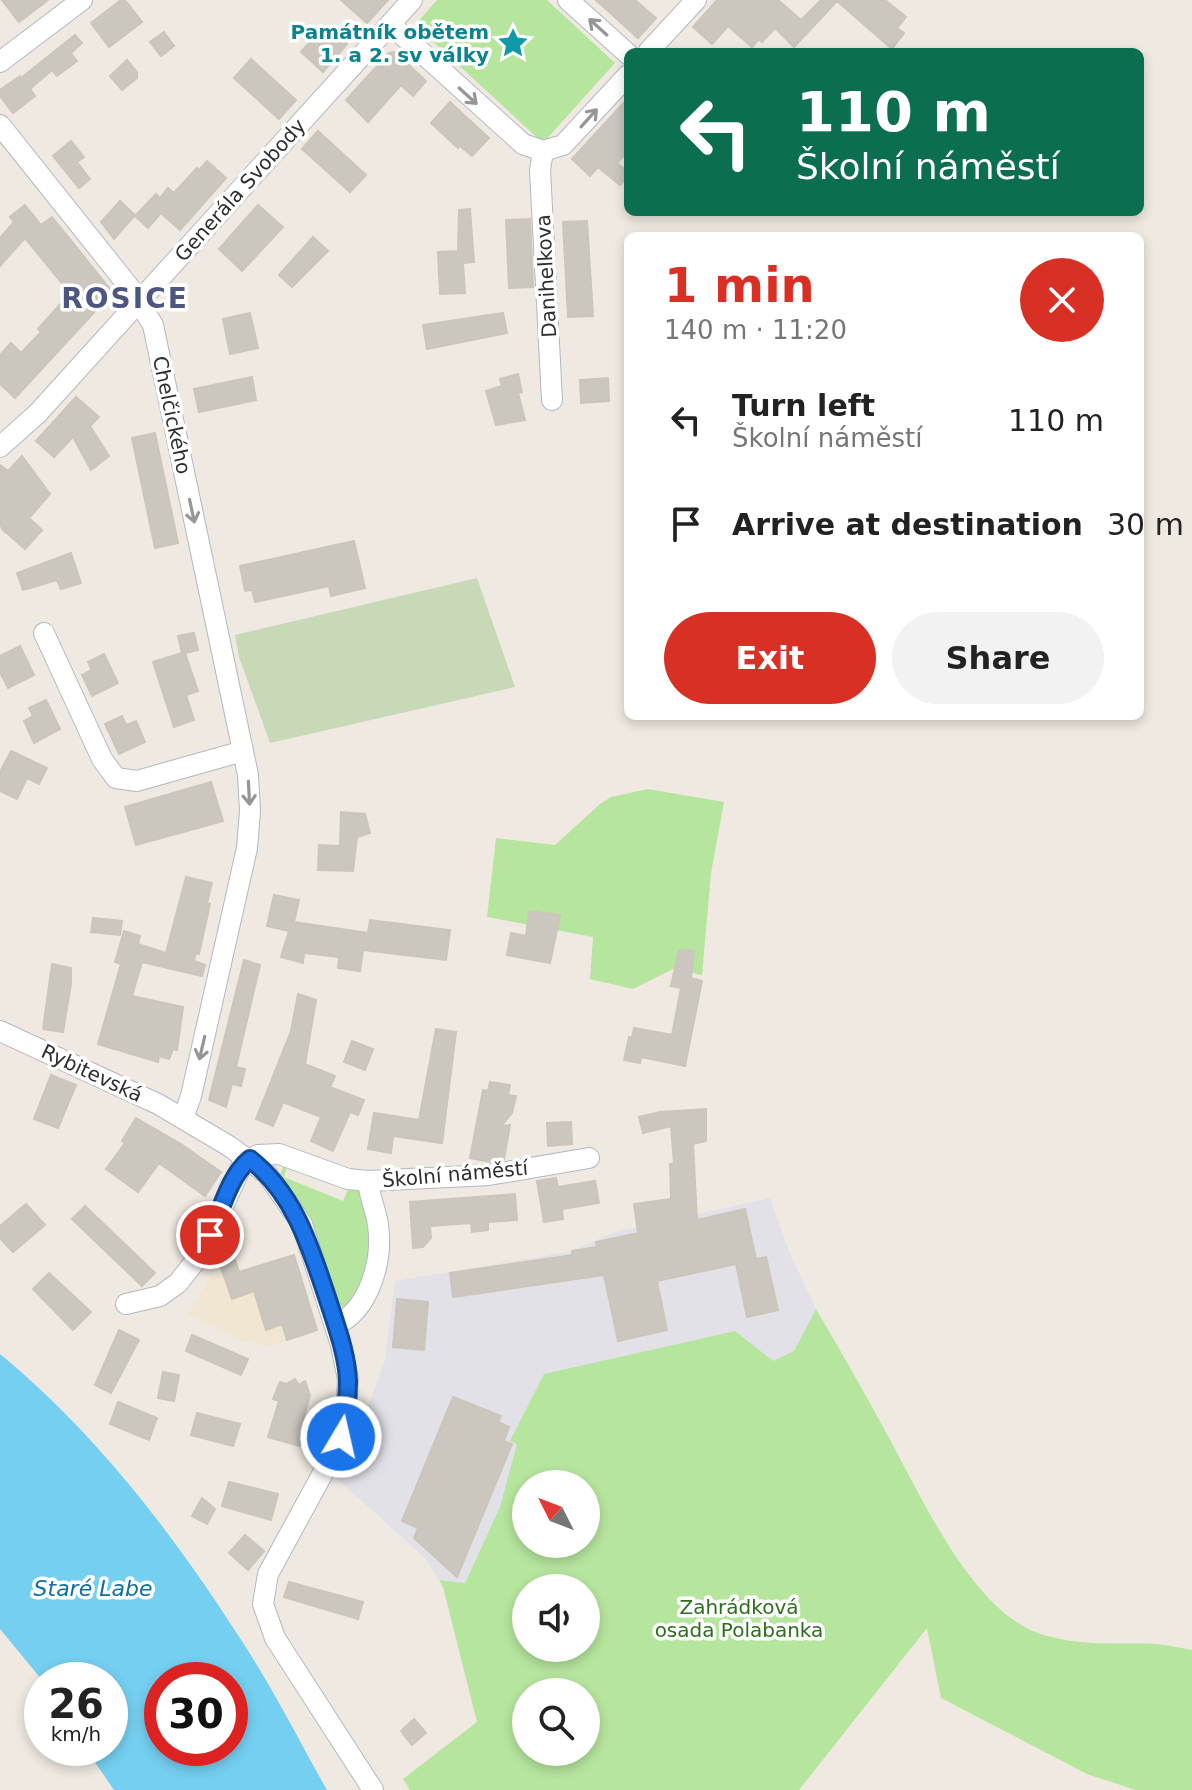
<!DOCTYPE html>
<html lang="en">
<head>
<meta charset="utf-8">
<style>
	:root { --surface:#fff; --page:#f2f2f2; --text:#222; --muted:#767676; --accent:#d93025 }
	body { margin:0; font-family:"DejaVu Sans",sans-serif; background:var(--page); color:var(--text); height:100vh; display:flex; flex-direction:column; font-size:30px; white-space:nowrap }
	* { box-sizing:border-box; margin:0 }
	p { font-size:26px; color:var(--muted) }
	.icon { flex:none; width:44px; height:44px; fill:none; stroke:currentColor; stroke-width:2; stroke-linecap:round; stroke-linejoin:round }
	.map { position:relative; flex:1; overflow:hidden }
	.drawer { position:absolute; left:624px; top:232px; width:520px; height:488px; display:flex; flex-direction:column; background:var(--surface); border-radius:12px; box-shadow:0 4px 12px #0003 }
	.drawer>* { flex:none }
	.banner { position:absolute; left:624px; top:48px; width:520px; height:168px; border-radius:12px; box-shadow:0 4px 12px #0003; background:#0b6e4f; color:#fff; overflow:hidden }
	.needle { width:52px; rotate:312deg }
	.tools { position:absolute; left:512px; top:1470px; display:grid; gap:16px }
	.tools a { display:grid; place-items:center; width:88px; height:88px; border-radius:50%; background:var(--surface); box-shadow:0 4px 12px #0003; font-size:40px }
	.speed { position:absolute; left:24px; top:1662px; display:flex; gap:16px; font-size:40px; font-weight:700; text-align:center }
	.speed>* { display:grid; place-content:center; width:104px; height:104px; border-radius:50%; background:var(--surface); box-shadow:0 4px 12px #0003; line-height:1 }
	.speed small { font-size:20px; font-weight:400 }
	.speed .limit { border:12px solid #d22; background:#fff; color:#111 }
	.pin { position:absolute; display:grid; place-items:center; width:68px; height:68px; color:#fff; margin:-34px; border:4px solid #fff; border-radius:50%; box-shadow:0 2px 8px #0007 }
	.me { position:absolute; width:88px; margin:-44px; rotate:9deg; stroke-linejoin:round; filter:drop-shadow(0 0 6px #0008) }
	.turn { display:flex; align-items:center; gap:28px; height:168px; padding:0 40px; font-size:36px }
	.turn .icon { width:104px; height:104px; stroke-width:2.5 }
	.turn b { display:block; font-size:56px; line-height:68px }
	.round { display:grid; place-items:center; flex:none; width:84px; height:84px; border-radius:42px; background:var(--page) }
	.headline { display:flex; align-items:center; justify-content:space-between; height:136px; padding:0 40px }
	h1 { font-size:48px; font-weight:800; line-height:60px; color:var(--accent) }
	.action { display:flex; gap:16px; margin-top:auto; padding:16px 40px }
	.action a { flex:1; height:92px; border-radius:48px; background:var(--accent); color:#fff; font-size:32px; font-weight:800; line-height:92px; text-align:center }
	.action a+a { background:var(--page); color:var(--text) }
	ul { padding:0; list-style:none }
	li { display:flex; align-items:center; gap:24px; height:104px; padding:0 40px }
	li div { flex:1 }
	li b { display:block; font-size:30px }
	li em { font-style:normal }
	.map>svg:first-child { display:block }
	.industrial { fill:#e3e1e8 }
	.education { fill:#f0e6d1 }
	.green { fill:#b6e59e; fill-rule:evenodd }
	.cemetery { fill:#c8d9b8 }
	.water { fill:#75cff0; fill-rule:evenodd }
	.building { fill:#cbc7bf; stroke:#cbc5ba; stroke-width:2 }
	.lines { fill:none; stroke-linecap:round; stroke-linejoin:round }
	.street-casing { stroke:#b4b7c1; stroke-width:22 }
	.street { stroke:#fff; stroke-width:20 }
	.oneway { stroke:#969696 }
	.route-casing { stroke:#114b97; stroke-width:20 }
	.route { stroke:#1a73e8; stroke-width:14 }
	.labels { text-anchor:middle; stroke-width:7; stroke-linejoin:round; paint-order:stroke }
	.culture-label { font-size:20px; font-weight:bold; fill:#0d838f; stroke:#fff; text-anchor:end }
	.street-label { font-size:20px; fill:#2e2e2e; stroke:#fff }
	.park-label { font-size:20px; fill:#2c6e1b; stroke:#fff }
	.water-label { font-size:22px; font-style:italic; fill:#0d6fa3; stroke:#fff }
	.district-label { font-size:28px; font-weight:bold; letter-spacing:2px; fill:#4d5680; stroke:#fff }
</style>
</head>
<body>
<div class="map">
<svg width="1192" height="1790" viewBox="0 0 1192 1790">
	<rect width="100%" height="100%" fill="#efe9e1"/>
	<!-- industrial -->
	<path class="industrial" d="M770,1198L790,1254L816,1309L794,1351L773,1361L511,1441L518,1444L500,1507L465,1583L439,1580L425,1558L336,1478L372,1413L367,1410L385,1360L395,1281L568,1252L618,1231Z"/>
	<!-- education -->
	<path class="education" d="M294,1255L317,1330L270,1346L241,1341L188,1315L211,1276L223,1272L220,1265L235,1260L240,1272Z"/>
	<!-- green -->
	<path class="green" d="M437,0H547L615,63L543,143L415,25Z
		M648,789L724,802L711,873L702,975L673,969L633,989L590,979L593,937L487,917L496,838L555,845L600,804L611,797Z
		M288,1163L284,1177L343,1201L349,1187L362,1192L374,1231L364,1287L346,1308L339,1305L335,1298C319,1251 311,1216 279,1177L284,1165Z
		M816,1309C841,1351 865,1394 888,1436C921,1496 973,1613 1041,1634C1081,1647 1116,1642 1156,1644C1168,1645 1180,1648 1192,1650V1790H1136L1087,1774L941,1698L927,1628L799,1790H410L403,1779L477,1722L443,1587L439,1580L465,1583L500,1507L517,1444L510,1441L544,1374L735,1331L773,1361L794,1351ZM586,1484V1544H526V1484ZM586,1588V1648H526V1588ZM586,1692V1752H526V1692Z"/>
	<!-- cemetery -->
	<path class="cemetery" d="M477,578L515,687L270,743L239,657L235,635Z"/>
	<!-- water -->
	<path class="water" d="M0,1354C102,1438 182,1546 252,1657C279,1700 302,1746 327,1790H114L85,1748H110V1680H42L0,1629ZM162,1680H230V1748H162Z"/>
	<!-- building -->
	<path class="building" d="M2,0H48L19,22Z
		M121,0H125L142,22L109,47L91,23Z
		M341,0H388L367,23Z
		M596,0H635L656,18L638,38Z
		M717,0H778L801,20L821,0H885L906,17L897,28L904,33L892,49L837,1L794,47L775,28L762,42L759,39L752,47L728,26L712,44L693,27Z
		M325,25L347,44L323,72L301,52Z
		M164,32L174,46L161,56L150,42Z
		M75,35L82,43L71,53L77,61L57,76L52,70L30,89L35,96L13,113L0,96V90L20,76L21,78Z
		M395,52L426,81L413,96L401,85L368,122L346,100L389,53Z
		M251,59L296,100L279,119L234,78Z
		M127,60L137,72V78L122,90L110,76Z
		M628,98V151L617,163L628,172V176L620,185L598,167L590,176L572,159Z
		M450,102L489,138L472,156L460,146L458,148L431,123Z
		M318,131L366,175L350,192L302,149Z
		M71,141L84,157L77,162L90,179L79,188L53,156Z
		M207,161L226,178L180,230L161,213L148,228L135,216L156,194L160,198L168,188L174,193L197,168L199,170Z
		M120,201L135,215L114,239L101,222Z
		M25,205L41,225L52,217L110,289V295L15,398L0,384V355L11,343L21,353L41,332L38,329L70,293L25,238L0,266V238L14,222L10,217Z
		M258,205L283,227L242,271L219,249Z
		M470,209L474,262L463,263L465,293L440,294L438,252L458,251L459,210Z
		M530,219L533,287L509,288L506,220Z
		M587,221L593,316L568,317L563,222Z
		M313,237L328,251L292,287L279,275Z
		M250,313L258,348L230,354L223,319Z
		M503,313L507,333L427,349L423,325Z
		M518,374L522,392L518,393L525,420L496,425L486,391L502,386L500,379Z
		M252,377L256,400L199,412L194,389Z
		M608,378L609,401L581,403L580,380Z
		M76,397L99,417L90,426L109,456L91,470L73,437L54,457L36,441Z
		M155,433L178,543L155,548L132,438Z
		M22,456L50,494L29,518L42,530L25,549L2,529L0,522V465L8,471Z
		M354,541L365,588L331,596L329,586L255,602L252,590L245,591L240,566Z
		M71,553L81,583L61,589L57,580L23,590L17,573Z
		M194,633L198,650L185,653L198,691L186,695L194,720L174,727L153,662L182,653L178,636Z
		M20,646L34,675L8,688L0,672V656Z
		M104,654L118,683L92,696L82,675L92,670L88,662Z
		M46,700L60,729L34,743L24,721L33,716L29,708Z
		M122,716L126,725L136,721L145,742L119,754L105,724Z
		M11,751L47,768L39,784L27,778L17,799L0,791V772Z
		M211,782L223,821L136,845L125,807Z
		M341,812L365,814L370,833L357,837L353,871L318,870L319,845L340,846Z
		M186,877L212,883L207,903L210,904L199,954L196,953L194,961L205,965L202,976L142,962L132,996L183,1007L177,1050L173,1049L169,1059L159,1056L158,1062L98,1044L121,964L115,962L124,931L140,936L138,944L166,953Z
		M274,895L299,900L294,922L368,933L370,920L450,930L446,960L363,950L360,971L338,968L339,957L304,953L303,963L281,957L289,931L267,926Z
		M529,911L560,915L550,963L507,955L511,933L526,936Z
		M93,918L122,921L120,935L91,932Z
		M679,950L694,951L691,978L702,981L685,1066L641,1057L640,1063L624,1060L629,1037L632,1038L634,1028L672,1035L681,988L671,986Z
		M244,960L260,965L236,1067L245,1069L241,1086L232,1084L226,1107L209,1100Z
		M52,964L71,968V984L63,1032L43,1029Z
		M298,994L316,1000L305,1064L335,1076L330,1087L364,1100L358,1115L350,1112L333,1151L311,1141L321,1117L283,1102L273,1126L256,1119L291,1031Z
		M436,1029L456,1032L442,1143L393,1136L391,1153L368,1149L374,1113L419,1120Z
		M352,1041L373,1049L365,1070L344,1062Z
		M51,1075L76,1085L58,1128L34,1119Z
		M490,1082L510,1085L508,1095L516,1096L512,1113L501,1126L510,1125L504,1159L490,1162L470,1158L483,1090L488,1091Z
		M706,1109V1141L693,1144L697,1220L745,1209L756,1259L766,1257L778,1310L747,1317L736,1264L657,1281L667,1330L618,1341L604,1275L453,1297L450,1273L573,1255L572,1251L597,1247L596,1242L638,1233L634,1204L671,1199L670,1164H674L671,1126L643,1133L639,1117L660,1112Z
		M136,1118L181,1144L221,1172L205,1196L159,1163L138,1192L106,1169L125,1143L122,1141Z
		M571,1122L572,1144L548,1146L547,1123Z
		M556,1178L558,1187L595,1181L599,1203L562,1209L563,1219L544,1222L537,1181Z
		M515,1194L517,1220L488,1222V1230L472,1232L471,1223L430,1226L431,1238L423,1247L413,1248L410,1202Z
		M26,1204L45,1225L13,1252L0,1238V1226Z
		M85,1206L155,1273L142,1286L72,1219Z
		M294,1255L317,1330L287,1340L282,1324L266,1330L254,1291L232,1299L220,1265L235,1260L239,1272Z
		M49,1273L91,1312L73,1330L33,1289Z
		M397,1299L428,1302L424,1350L393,1347Z
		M119,1330L139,1340L111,1393L95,1385Z
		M192,1335L248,1359L241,1375L186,1351Z
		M163,1372L179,1375L174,1401L158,1398Z
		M295,1379L299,1385L305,1381L310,1395L301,1428L310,1431L307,1441L299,1446L268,1437L279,1401L273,1399L280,1382L286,1384Z
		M453,1397L501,1416L498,1422L509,1427L504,1441L512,1444L457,1577L414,1538L418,1528L402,1521Z
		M118,1402L157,1418L149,1440L110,1424Z
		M197,1413L240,1424L233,1446L191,1435Z
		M229,1482L278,1494L271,1520L222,1506Z
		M202,1498L215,1509L207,1524L192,1516Z
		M245,1535L264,1551L248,1570L229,1553Z
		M289,1582L363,1602L358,1619L284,1597Z
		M414,1719L426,1733L412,1745L401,1731Z"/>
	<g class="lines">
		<defs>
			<path id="street" d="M568,0L628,54
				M390,24L523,144L543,151L563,145L628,75
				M648,52L696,0
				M0,62L82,0
				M0,125L130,288L153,325L248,775L250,811L247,848L191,1096L183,1118
				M543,151L540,170L552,400
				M0,447L38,413L412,0
				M44,633L102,759L116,778L137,781L243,751
				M0,1031L158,1104L229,1146L267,1174L302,1224L341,1345L348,1379L346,1416L341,1437L330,1460L268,1574L263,1604L275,1638L373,1790
				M126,1304L160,1296L178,1283L197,1259L210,1235L241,1167L258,1155L279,1154L348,1179L368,1181L489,1175L589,1158
				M336,1325C370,1309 383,1260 378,1225C376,1210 369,1196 368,1181"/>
		</defs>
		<!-- street casing -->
		<use href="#street" class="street-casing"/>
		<!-- street -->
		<use href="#street" class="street"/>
	</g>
	<!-- one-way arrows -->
	<defs><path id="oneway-shaft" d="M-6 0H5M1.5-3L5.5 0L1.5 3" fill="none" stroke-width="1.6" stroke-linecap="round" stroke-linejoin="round" transform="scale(2)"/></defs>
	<g class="oneway">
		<use href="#oneway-shaft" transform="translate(598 27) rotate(-138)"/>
		<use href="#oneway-shaft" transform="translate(468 96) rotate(42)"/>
		<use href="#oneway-shaft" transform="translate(589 118) rotate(-48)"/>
		<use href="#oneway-shaft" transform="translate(192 511) rotate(78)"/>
		<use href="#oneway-shaft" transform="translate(249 793) rotate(87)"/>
		<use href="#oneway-shaft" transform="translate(202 1048) rotate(103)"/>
	</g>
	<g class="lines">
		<defs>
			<path id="route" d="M210,1235C221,1211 229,1176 250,1159C296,1195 311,1250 329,1303C337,1328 347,1355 348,1381C348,1400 345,1418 341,1437"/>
		</defs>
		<!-- route casing -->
		<use href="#route" class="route-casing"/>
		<!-- route -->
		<use href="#route" class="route"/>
	</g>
	<!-- icons -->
	<defs>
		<symbol id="sight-bare" viewBox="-9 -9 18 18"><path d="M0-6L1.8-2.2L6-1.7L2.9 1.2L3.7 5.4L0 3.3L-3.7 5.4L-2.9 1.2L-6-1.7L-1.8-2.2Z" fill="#0f9aa8" stroke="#fff" stroke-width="2.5" paint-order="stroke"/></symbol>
	</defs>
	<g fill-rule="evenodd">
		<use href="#sight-bare" x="491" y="21" width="44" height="44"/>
	</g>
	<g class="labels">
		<!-- culture labels -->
		<g class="culture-label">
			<text x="489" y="39">Památník obětem<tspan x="489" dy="23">1. a 2. sv války</tspan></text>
		</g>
		<!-- street labels -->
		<g class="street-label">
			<text transform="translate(240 190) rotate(-48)" y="7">Generála Svobody</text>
			<text transform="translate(546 276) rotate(-93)" y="7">Danihelkova</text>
			<text transform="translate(172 415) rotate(78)" y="7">Chelčického</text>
			<text transform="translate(92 1073) rotate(25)" y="7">Rybitevská</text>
			<text transform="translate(455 1174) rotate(-5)" y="7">Školní náměstí</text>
		</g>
		<!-- park labels -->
		<g class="park-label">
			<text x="739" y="1614">Zahrádková<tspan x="739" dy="23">osada Polabanka</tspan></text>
		</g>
		<!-- water labels -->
		<g class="water-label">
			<text x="93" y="1596">Staré Labe</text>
		</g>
		<!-- district labels -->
		<g class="district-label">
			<text x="125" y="308">ROSICE</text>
		</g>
	</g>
</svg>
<div class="tools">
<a><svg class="needle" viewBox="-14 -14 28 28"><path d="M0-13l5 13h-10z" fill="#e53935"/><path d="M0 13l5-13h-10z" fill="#767676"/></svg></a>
<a><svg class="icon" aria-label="sound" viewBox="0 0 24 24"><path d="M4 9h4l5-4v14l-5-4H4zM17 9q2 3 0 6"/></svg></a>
<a><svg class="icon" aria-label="search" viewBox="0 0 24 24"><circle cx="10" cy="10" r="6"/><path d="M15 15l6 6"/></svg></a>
</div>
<div class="speed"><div>26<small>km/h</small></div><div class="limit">30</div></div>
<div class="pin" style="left:210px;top:1235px;background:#d93025"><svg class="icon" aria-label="arrive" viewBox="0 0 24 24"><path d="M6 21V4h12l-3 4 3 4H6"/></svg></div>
<svg class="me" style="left:341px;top:1437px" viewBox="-20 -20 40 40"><circle r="17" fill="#1a73e8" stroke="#fff" stroke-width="3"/><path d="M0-11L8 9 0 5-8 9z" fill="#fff"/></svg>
<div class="banner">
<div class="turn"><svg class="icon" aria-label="left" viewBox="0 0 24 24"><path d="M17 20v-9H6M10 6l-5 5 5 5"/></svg><div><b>110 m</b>Školní náměstí</div></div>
</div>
<section class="drawer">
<div class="headline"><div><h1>1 min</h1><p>140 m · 11:20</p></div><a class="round" style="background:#d93025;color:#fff"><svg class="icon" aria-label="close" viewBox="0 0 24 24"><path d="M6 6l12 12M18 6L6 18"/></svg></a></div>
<ul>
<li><svg class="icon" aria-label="left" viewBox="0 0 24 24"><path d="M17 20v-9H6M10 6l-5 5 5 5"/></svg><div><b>Turn left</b><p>Školní náměstí</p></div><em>110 m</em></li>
<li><svg class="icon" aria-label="arrive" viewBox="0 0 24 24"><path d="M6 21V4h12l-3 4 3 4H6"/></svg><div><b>Arrive at destination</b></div><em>30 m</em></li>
</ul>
<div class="action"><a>Exit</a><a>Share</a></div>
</section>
</div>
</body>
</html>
